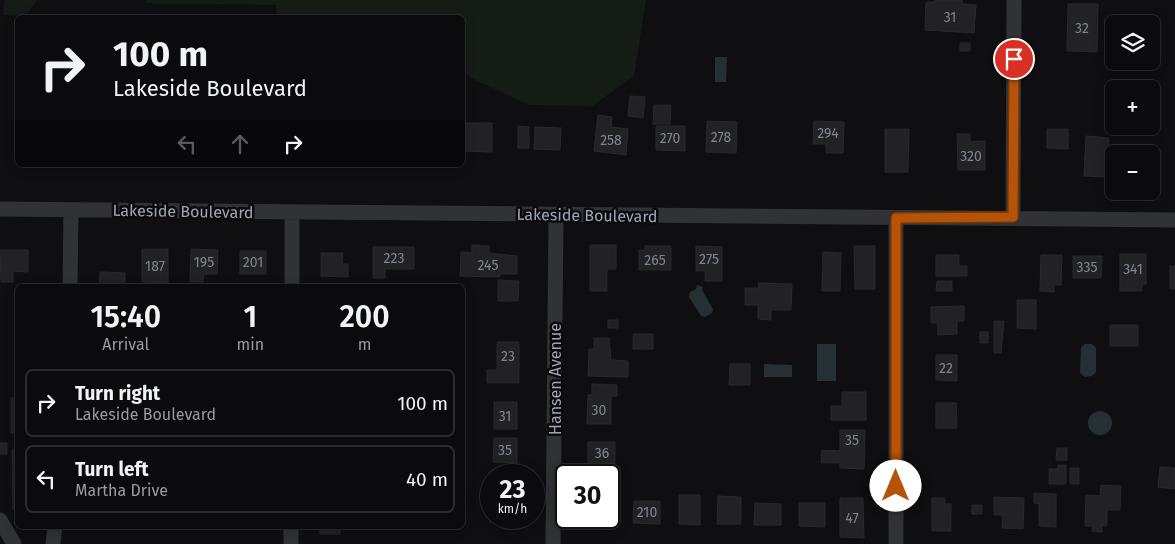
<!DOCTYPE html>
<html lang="en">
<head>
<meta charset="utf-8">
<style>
	:root { --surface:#0b0b0d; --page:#19191b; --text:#f1f3f6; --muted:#9a9b9d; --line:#2b2b2e }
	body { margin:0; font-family:"Fira Sans",sans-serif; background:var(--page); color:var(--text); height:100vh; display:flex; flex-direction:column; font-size:19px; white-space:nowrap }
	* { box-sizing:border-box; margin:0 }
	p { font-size:16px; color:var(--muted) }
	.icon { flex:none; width:28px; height:28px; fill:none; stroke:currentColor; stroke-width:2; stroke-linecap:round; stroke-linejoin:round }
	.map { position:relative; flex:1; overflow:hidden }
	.panel { position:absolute; left:15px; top:284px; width:450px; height:245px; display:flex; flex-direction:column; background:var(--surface); border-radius:8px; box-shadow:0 2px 12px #0003,0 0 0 1px var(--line) }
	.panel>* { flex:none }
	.banner { position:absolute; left:15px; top:15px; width:450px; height:152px; border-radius:8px; box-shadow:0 2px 12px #0003,0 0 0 1px var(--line); background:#0b0b0d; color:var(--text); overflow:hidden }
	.fabs { position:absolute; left:1105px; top:15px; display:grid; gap:10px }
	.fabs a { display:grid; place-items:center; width:55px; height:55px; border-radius:8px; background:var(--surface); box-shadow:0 2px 12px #0003,0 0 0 1px var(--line); font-size:25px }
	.speed { position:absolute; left:480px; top:464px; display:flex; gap:10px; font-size:25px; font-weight:700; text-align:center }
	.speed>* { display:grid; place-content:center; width:65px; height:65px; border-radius:50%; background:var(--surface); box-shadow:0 2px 12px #0003,0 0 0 1px var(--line); line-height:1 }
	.speed small { font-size:12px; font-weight:400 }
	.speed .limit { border:2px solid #111; border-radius:8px; background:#fff; color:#111 }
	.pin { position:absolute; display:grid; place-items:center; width:42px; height:42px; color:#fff; margin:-21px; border:2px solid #fff; border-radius:50%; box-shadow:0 1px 5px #0007 }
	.me { position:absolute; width:55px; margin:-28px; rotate:0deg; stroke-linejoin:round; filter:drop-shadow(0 0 4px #0008) }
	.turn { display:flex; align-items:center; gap:18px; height:105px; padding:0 15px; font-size:22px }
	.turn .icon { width:65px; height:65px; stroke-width:2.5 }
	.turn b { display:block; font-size:35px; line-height:42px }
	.lanes { display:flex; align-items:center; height:48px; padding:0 15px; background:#0003; justify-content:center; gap:25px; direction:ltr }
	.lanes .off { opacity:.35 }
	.eta { display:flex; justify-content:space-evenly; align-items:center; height:85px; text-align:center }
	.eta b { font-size:30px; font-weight:600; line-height:35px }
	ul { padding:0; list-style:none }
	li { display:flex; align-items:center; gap:15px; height:68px; margin:0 10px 8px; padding:0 5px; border:2px solid var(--line); border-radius:8px }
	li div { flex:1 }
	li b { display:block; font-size:19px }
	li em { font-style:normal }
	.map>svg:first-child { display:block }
	.green { fill:#151c16 }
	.water { fill:#253035 }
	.building { fill:#222225; stroke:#29292d }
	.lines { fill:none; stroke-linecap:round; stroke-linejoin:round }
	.street { stroke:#303236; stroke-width:15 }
	.route-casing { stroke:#753606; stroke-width:12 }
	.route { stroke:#b45309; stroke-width:9 }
	.labels { text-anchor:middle; stroke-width:5; stroke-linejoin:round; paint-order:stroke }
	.number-label { font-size:14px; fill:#7f858f }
	.street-label { font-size:16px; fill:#9fa7b3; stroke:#0a0a0c }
</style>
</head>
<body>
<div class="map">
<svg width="1175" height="544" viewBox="0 0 1175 544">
	<rect width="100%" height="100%" fill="#0f0f11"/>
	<!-- green -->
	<path class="green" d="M5,0H37L26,16L3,15Z
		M146,0H646L634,76L592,106L529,105L469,77L463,70L462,18L277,17L276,5L147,3Z"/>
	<!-- water -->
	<path class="water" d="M715,57H727L726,82H715Z
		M697,285L703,287L702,290L713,309L712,313L705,317L701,316L689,297L690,292L696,289Z
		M817,344H836V381H817Z
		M1084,344H1092L1096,348V372L1092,376L1085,377L1080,373L1081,348Z
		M764,364L792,365V377H764Z
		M1088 423a12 12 0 1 1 24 0a12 12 0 1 1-24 0Z"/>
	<!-- building -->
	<path class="building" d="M935,0H962V4L976,5L974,33L925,30L926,2H935Z
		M1068,4H1098L1097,52L1067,51Z
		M960,43H970V51H960Z
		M630,96L645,97L643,118L628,116Z
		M654,105H671L670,124H653Z
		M598,115L612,117L611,127L628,129L626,155L594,151Z
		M707,121L737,122L736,153L706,152Z
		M814,121L844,122L843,153H826V144H813Z
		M465,123H492V152L465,151Z
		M518,126L529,127V148H518Z
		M656,126H685V151L656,150Z
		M535,127L561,128L560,150L534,149Z
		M885,129H909L908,172H885Z
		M1047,129H1068V149L1047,148Z
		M957,134H970V142L985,141V170H958Z
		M1086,136L1109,138L1107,177L1084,176Z
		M306,165H340V167H306Z
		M472,245L489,246V253L517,256V274H500V277L460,276L461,252L472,253Z
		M590,245H616V269H607V291H590Z
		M645,246H671V270H639V250H645Z
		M696,246L722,247V281H705V271H696Z
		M854,246H875V289H855Z
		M373,247H414V269H385V278H373Z
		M142,249H168V283L142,282Z
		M191,249L218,250L217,274H204L203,282H190Z
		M0,250H28V272L13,271V282H1Z
		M240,251H266V274H240Z
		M823,252L841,253L840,291H822Z
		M321,253H343L342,264H348V277L321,276Z
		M1120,254H1146V284H1142V291H1120Z
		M936,255H959V266H967V276H936Z
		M1041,255H1062L1061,285H1054V292L1040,291Z
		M1073,256H1102L1101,278H1073Z
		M1170,266H1175V289H1170Z
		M100,272L125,273V286H99Z
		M498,280L519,281L518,301H498Z
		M937,281H952V291H936Z
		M758,283L792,284L791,310H771V320L758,319V305H745V288H759Z
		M1017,300H1036V329L1017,328Z
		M964,306V321H957V334L938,335L937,323H931V307Z
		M608,320H618V328H608Z
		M994,321H1004L1001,353H994Z
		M1110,325H1138V346H1110Z
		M980,332H988V343H980Z
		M633,334H653V349H633Z
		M594,338H609L611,360L628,361V377L588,376L589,349H594Z
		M497,342H519V383H487V370H497Z
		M936,355H957V381L936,380Z
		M730,364H750V385H729Z
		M592,384L617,385V396H611V424H587L588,395H592Z
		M842,392H866V420H831V406H842Z
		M11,398H18V433H11Z
		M494,402H517V429H494Z
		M936,403H956L957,428H936Z
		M840,430H865L864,469L840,468V463H821L822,450L840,451Z
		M494,438H517V463L493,462Z
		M588,442H615V464L588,465Z
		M0,443H7V454H0Z
		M1057,448H1067V460H1056Z
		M12,449H18V509H13Z
		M1058,465H1066V484H1049V469H1058Z
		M1160,467L1175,468V489L1158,487Z
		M1070,468H1079V484H1070Z
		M490,481L491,518H512V522H490Z
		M1101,485L1121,486L1120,510H1107V526H1102V532L1092,531L1093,526H1085L1086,495L1100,496Z
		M1034,493L1056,494V527L1039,526V504L1034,503Z
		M609,494H611L610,524L587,523V518H609Z
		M679,495H700V525L679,524Z
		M464,496L465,522H462V497Z
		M718,496L741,497V524H717Z
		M994,497L1024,498L1023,529L1002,528L1003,515H994Z
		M840,498H863L864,538L840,537Z
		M932,498H945V504H951V531H932Z
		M634,501H660V524L633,523Z
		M755,503L781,504V525H754Z
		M799,503H825V527L799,526Z
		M972,505H982V514H972Z
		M320,526H355V527H340V534H320Z"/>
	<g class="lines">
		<!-- street -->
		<path class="street" d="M0,209L1175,220
			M1013,217L1014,0
			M70,286L71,210
			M292,286V212
			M0,520L14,544
			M53,544L55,526
			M291,544V526
			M553,544L556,215
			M896,544V218"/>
	</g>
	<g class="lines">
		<defs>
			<path id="route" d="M896,486V218L1013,217L1014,59"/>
		</defs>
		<!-- route casing -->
		<use href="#route" class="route-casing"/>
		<!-- route -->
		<use href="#route" class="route"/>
	</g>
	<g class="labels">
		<!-- number labels -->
		<g class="number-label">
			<text x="950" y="22">31</text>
			<text x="1082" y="33">32</text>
			<text x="828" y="138">294</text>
			<text x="721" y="142">278</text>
			<text x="670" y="143">270</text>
			<text x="611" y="145">258</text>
			<text x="971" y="161">320</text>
			<text x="394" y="263">223</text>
			<text x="709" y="264">275</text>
			<text x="655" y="265">265</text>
			<text x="204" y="267">195</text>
			<text x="253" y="267">201</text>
			<text x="488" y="270">245</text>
			<text x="155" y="271">187</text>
			<text x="1087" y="272">335</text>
			<text x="1133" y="274">341</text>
			<text x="508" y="361">23</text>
			<text x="946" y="373">22</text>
			<text x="599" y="415">30</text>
			<text x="505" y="421">31</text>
			<text x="852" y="445">35</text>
			<text x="505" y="455">35</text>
			<text x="602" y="458">36</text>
			<text x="647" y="517">210</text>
			<text x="852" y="523">47</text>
		</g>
		<!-- street labels -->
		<g class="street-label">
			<text transform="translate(183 211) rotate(1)" y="6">Lakeside Boulevard</text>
			<text transform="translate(587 215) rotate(1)" y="6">Lakeside Boulevard</text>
			<text transform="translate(555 379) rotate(-90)" y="6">Hansen Avenue</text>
		</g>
	</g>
</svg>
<div class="fabs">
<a><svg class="icon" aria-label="layers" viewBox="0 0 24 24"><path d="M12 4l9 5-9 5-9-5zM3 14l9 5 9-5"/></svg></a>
<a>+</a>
<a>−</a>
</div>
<div class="speed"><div>23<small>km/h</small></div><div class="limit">30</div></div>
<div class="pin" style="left:1014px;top:59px;background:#d93025"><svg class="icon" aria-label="arrive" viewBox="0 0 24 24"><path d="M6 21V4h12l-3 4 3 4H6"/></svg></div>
<svg class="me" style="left:896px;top:486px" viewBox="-20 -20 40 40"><circle r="19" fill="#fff"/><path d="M0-13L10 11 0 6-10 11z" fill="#b45309"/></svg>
<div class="banner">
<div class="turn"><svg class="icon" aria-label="right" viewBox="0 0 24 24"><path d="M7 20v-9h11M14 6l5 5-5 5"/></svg><div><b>100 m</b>Lakeside Boulevard</div></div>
<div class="lanes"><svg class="icon off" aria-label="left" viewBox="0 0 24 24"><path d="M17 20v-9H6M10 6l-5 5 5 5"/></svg><svg class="icon off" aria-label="ahead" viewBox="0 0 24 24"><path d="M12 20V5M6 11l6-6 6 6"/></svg><svg class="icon" aria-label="right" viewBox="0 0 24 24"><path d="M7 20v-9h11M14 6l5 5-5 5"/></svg></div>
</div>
<section class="panel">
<div class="eta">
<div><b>15:40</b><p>Arrival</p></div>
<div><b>1</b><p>min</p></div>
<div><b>200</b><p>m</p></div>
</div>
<ul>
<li><svg class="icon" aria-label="right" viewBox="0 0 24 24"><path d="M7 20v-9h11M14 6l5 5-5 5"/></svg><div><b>Turn right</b><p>Lakeside Boulevard</p></div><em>100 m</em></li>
<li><svg class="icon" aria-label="left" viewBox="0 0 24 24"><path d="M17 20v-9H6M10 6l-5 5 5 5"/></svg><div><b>Turn left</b><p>Martha Drive</p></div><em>40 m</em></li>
</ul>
</section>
</div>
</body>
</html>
